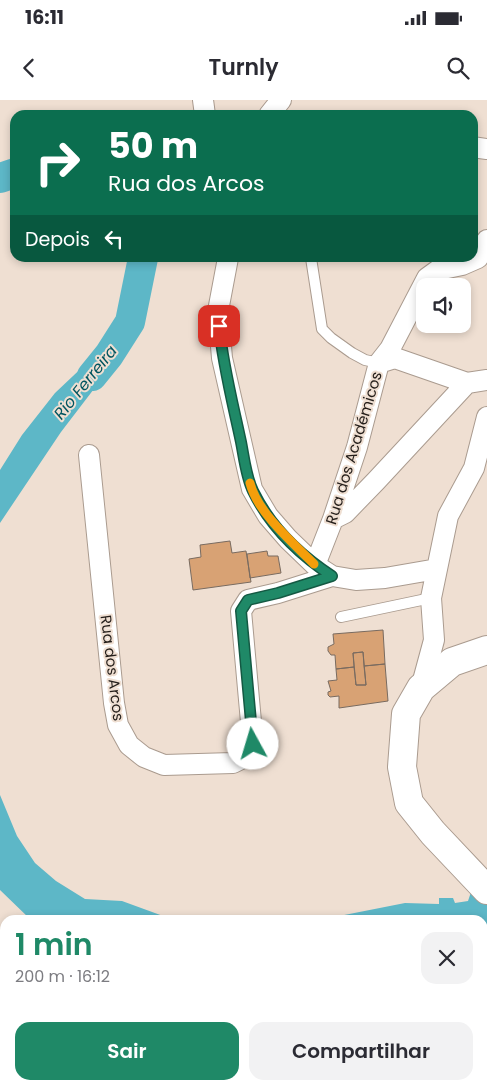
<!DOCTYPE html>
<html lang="pt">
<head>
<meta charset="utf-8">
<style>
	:root { --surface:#fff; --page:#f2f2f3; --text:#2b2b33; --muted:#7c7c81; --accent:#1f8967 }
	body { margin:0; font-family:Poppins,sans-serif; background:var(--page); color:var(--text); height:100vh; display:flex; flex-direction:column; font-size:19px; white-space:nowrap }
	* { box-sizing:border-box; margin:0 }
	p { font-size:16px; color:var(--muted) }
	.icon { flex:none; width:28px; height:28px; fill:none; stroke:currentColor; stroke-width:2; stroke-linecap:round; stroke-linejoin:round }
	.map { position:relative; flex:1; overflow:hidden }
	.panel { position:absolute; left:0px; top:815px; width:488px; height:175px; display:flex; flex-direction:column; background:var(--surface); border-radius:15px 15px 0 0; box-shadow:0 2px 8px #0003 }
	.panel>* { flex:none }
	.banner { position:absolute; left:10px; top:10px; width:468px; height:152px; border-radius:15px; box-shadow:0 2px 8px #0003; background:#0b6e4f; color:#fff; overflow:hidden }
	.buttons { position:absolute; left:416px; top:178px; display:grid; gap:10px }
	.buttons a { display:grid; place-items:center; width:55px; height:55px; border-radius:10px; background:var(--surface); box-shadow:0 2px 8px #0003; font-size:25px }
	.pin { position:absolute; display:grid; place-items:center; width:42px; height:42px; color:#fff; margin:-21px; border-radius:10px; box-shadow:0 2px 8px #0006 }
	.me { position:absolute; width:55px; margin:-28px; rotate:354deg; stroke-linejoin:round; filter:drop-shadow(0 0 4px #0008) }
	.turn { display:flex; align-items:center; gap:18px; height:105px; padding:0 15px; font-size:22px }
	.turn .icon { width:65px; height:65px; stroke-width:2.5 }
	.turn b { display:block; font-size:35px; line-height:42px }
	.then { display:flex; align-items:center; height:48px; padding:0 15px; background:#0003; gap:10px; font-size:19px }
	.round { display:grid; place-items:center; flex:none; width:52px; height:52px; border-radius:15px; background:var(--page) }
	.summary { display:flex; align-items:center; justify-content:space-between; height:85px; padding:0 15px }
	h1 { font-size:30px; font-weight:600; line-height:38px; color:var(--accent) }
	.cta { display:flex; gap:10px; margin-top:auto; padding:10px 15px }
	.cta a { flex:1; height:58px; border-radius:15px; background:var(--accent); color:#fff; font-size:20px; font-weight:600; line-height:58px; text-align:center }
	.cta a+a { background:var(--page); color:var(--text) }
	.status { display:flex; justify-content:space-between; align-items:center; height:35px; padding:0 25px; background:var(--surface); direction:ltr }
	.status svg { height:14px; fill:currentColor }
	header { display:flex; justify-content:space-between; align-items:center; height:65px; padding:0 15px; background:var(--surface); font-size:22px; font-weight:600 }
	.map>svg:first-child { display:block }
	.water { fill:#5db7c7 }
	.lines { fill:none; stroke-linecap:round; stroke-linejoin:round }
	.river { stroke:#5db7c7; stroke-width:30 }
	.building { fill:#d8a274; stroke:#796b60 }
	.lane-casing { stroke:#aa9b8f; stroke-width:12 }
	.street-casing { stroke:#aa9b8f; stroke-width:22 }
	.secondary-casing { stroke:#aa9b8f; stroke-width:30 }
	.lane { stroke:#fff; stroke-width:10 }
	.street { stroke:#fff; stroke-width:20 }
	.secondary { stroke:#fff; stroke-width:28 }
	.route-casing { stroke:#145943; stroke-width:12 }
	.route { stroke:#1f8967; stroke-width:9 }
	.slow { stroke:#f59e0b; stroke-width:9 }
	.labels { text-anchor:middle; stroke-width:4; stroke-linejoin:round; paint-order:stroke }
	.street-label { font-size:15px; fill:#241e1a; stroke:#efdfd2 }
	.water-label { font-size:16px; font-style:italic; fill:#00545f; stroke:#efdfd2 }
</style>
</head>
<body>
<div class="status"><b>16:11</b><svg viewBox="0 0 49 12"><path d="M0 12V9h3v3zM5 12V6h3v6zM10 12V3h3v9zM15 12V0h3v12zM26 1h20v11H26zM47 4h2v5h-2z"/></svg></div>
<header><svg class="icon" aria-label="back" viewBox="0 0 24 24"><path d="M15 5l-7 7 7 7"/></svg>Turnly<svg class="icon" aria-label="search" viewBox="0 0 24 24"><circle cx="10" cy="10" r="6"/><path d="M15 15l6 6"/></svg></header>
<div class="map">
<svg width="487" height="990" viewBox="0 0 487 990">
	<rect width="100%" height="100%" fill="#efdfd2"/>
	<!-- water -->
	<path class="water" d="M107,238L123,251L61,332L0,423V370L22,335L55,293L91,259Z
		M0,695L17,736L35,763L56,781L85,799L122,801L174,820L30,819L0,790Z
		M487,780V840L483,842L482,820H319L405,803L439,804V798H453L455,803L468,801L471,792Z"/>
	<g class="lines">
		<!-- river -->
		<path class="river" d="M0,78L15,73
			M92,276L109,255L130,222L143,158"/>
	</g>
	<!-- building -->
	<path class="building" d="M230,441L232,453L246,451L251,482L193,490L189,459L201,457L200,445Z
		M267,451L268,456H278L281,473L250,478L247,454Z
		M383,530L385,564L364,566L363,552L353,553L354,567L336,569L335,555H331L328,551V547L334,544L333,534Z
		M363,552L366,585H356L353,553Z
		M385,564L388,601L339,608V596L330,597L328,595V592L331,591L328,581L337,580L336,569L354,567L356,585H366L364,566Z"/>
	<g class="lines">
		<defs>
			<path id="lane" d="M311,158L322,229L331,238L352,253L365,260L379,263
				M341,517L431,498
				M170,990L171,985"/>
			<path id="street" d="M203,0L205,15
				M269,15L281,0
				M472,47L487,49
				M228,158L218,211L222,258L252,389L268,416L288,439L315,465L332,476L356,480L385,478L437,469
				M379,263L395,258L467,283L487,280
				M89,355L114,603L118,625L129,645L144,657L164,665L233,663L247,656L253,644L241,511L248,500L278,493L332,476
				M333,419L345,413L376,381L467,283
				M315,465L333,419L357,347L379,263L390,249L427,178L438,170L462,165L478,158L487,140
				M421,588L434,540L431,498L448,416L474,368L487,317
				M482,968L487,969
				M362,990L370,985"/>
			<path id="secondary" d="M487,550L452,562L421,588L406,614L402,667L409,703L433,733L487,790"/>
		</defs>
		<!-- lane casing -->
		<use href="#lane" class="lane-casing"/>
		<!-- street casing -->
		<use href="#street" class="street-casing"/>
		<!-- secondary casing -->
		<use href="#secondary" class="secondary-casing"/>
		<!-- lane -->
		<use href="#lane" class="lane"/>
		<!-- street -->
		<use href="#street" class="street"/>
		<!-- secondary -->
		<use href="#secondary" class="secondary"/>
	</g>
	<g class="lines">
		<defs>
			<path id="route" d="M219,226C223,266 233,304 241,342C244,357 246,377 253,391C270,426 300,455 332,476L278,493L248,500L241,511L253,644"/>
		</defs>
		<!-- route casing -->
		<use href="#route" class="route-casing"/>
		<!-- route -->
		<use href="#route" class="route"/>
		<!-- slow -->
		<path class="slow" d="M250,383C257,412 293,443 314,464"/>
	</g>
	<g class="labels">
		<!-- street labels -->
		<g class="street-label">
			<text transform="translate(354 348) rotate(-73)" y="5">Rua dos Académicos</text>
			<text transform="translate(112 568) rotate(83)" y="5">Rua dos Arcos</text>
		</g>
		<!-- water labels -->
		<g class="water-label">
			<text transform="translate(85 282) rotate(-51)" y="6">Rio Ferreira</text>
		</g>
	</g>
</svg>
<div class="buttons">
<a><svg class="icon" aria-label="sound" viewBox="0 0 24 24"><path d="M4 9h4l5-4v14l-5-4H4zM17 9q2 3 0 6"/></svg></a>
</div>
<div class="pin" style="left:219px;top:226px;background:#d93025"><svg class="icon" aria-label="arrive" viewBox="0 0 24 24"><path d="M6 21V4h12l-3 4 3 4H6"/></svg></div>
<svg class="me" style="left:253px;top:644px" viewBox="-20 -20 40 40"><circle r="19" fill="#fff"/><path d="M0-13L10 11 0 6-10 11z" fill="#1f8967"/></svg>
<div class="banner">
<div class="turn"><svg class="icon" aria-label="right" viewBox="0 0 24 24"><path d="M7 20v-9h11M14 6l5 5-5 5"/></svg><div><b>50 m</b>Rua dos Arcos</div></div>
<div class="then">Depois<svg class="icon" aria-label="left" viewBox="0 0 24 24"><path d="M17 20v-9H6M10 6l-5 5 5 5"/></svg></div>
</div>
<section class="panel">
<div class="summary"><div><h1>1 min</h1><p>200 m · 16:12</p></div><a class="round"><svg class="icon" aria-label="close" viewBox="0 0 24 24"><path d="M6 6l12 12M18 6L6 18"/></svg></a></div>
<div class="cta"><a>Sair</a><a>Compartilhar</a></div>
</section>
</div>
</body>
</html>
